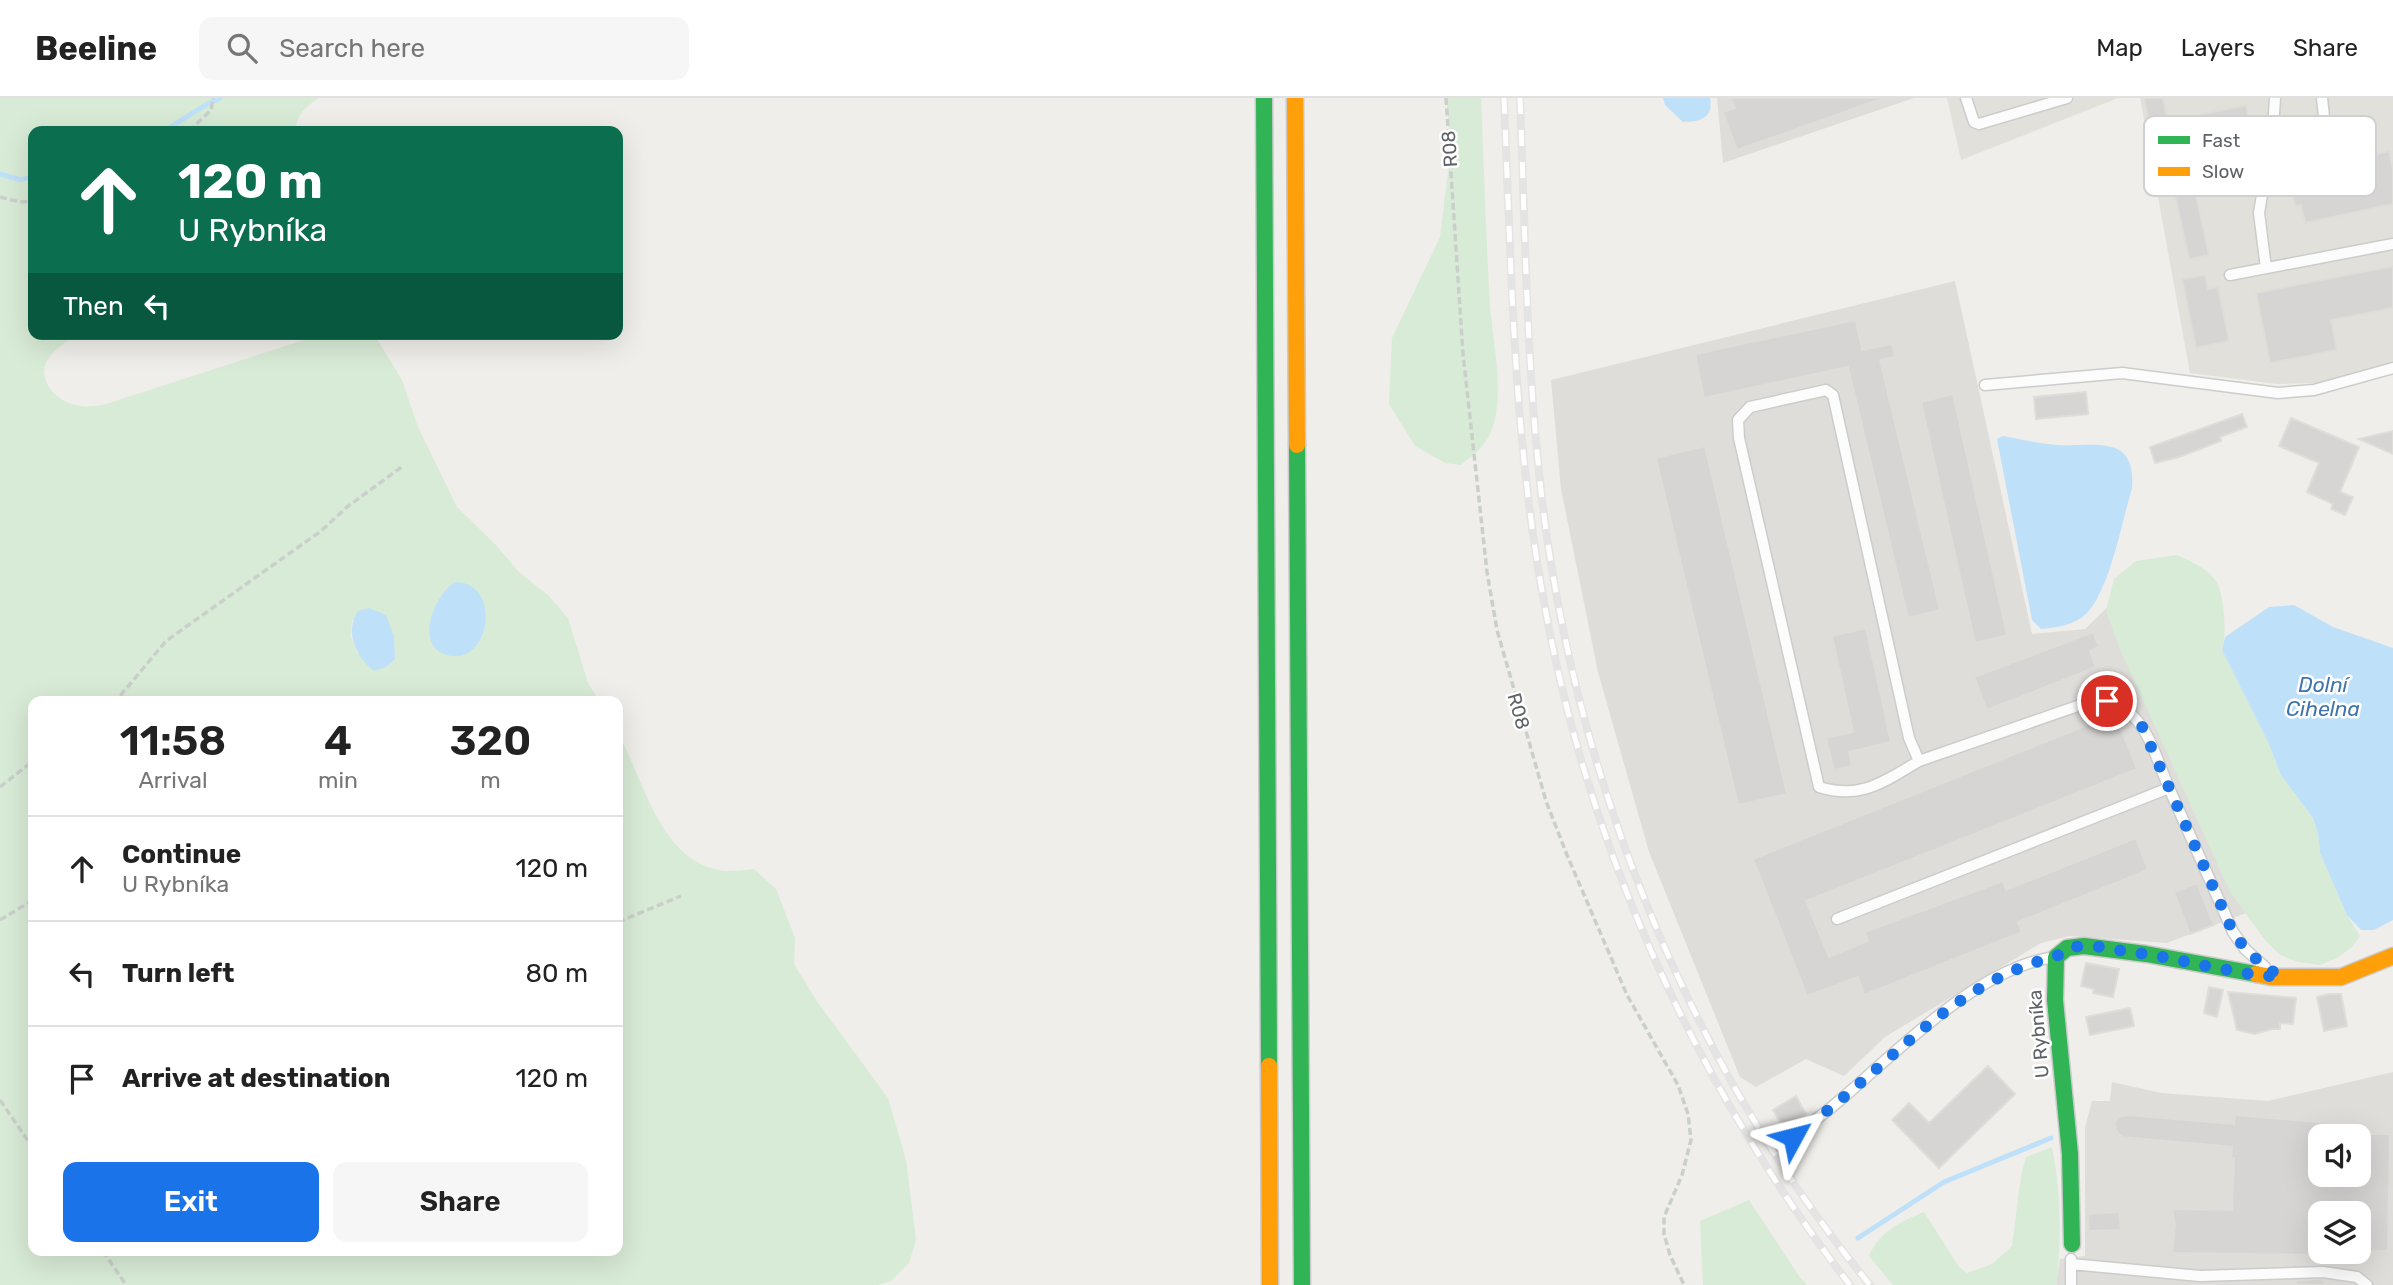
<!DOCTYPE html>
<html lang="en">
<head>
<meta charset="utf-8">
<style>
	:root { --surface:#fff; --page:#f6f6f6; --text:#222; --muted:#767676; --line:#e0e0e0; --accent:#1a73e8 }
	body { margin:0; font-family:Rubik,sans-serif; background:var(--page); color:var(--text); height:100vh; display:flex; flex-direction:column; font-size:26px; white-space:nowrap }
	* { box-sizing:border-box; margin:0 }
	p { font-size:23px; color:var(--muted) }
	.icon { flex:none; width:38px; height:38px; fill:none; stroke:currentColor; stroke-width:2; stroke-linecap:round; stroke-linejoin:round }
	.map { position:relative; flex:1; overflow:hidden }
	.sheet { position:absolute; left:28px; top:598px; width:595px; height:560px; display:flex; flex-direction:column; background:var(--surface); border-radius:14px; box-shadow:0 7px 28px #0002 }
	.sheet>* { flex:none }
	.hud { position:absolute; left:28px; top:28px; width:595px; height:214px; border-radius:14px; box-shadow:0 7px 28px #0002; background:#0b6e4f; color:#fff; overflow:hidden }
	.tools { position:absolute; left:2308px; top:1026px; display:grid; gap:14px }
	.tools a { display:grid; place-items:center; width:63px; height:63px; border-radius:14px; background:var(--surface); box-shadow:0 7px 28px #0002; font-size:35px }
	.pin { position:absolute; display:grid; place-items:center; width:60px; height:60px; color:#fff; margin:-30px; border:4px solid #fff; border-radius:50%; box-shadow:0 2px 7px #0007 }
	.me { position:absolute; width:77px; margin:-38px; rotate:52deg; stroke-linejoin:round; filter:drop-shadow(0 0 5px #0008) }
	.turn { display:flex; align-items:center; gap:24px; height:147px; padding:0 35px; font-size:32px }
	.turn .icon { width:91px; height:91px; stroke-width:2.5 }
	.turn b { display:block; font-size:49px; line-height:60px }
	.then { display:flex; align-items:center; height:66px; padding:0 35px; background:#0003; gap:14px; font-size:26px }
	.eta { display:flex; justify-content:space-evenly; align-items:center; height:119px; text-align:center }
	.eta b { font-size:42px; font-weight:600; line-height:49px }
	.button { display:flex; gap:14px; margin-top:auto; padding:14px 35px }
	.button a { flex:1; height:80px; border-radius:14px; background:var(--accent); color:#fff; font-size:28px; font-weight:600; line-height:80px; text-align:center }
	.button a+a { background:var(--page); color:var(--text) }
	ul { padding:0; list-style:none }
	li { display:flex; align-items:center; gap:21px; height:105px; padding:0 35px; border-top:2px solid var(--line) }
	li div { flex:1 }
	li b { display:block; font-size:26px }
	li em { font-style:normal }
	header { display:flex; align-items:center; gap:42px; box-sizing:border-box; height:98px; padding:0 35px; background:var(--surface); border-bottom:2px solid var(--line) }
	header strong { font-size:33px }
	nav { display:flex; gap:38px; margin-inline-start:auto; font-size:24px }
	.search { width:490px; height:63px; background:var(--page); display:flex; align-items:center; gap:18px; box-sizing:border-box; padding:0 24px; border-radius:14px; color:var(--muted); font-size:26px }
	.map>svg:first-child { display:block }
	.industrial { fill:#dfddda; fill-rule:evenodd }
	.education { fill:#e2e0da }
	.green { fill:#d8ebd6; fill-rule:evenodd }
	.water { fill:#bfe0f9 }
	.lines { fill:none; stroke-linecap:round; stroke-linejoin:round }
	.stream { stroke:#bfe0f9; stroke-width:5 }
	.building { fill:#d6d5d3; stroke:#deddd9; stroke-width:2 }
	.lane-casing { stroke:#cbcccc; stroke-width:13 }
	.fast-casing { stroke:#cacacb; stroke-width:19 }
	.slow-casing { stroke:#cacacb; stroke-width:19 }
	.path { stroke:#cacfcc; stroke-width:3.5; stroke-dasharray:7 3.5; stroke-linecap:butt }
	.lane { stroke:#fdfcfc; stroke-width:10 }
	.fast { stroke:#30b455; stroke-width:16 }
	.slow { stroke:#ff9f0a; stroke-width:16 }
	.rail-casing { stroke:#e4e4e4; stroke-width:8 }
	.rail { stroke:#fff; stroke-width:5; stroke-dasharray:16; stroke-linecap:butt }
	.route { stroke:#1a73e8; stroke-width:12; stroke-dasharray:0 21.6 }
	.labels { text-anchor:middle; stroke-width:5; stroke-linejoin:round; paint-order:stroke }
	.street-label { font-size:19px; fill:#5f6368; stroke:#fff }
	.water-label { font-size:21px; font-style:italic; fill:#4174aa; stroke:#fff }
	.key { fill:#fff; stroke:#cfd0d2; stroke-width:2 }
	.key-label { font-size:19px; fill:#5f6368 }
</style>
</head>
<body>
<header>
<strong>Beeline</strong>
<div class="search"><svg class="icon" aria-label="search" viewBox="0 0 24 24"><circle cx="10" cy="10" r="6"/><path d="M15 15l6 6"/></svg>Search here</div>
<nav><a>Map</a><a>Layers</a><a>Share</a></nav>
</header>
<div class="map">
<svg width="2393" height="1187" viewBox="0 0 2393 1187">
	<rect width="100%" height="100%" fill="#efeeea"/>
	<!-- industrial -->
	<path class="industrial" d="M1717,0H1914L1723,65Z
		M1955,183L2032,536L2085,531L2120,497L2249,814L2167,845L2070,838L2041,845L1885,939L1844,978L1806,961L1756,989L1740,979L1649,754L1598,574L1561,391L1551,282Z
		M2393,974V1187H2056L2060,1161L2085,1158V1030L2092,1003H2110L2112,984L2161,995L2268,1003ZM2320,1038H2359V1076H2320ZM2320,1115H2359V1153H2320Z"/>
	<!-- education -->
	<path class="education" d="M1947,0H2118L1961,62Z
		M2140,0H2393V264L2319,285L2277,286L2190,275Z"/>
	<!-- green -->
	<path class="green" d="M0,0H319C305,9 297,16 295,33H33V236H80C60,246 33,264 49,289C56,300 69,307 81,308C88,309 96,308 103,307L322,236H374L402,282L418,329L457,409L494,445L519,474L548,497L568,520L588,585L600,604H33V1153H618V635C644,681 660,767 726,773C735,773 745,772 754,771L776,791L795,840L794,866L818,905L888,1000L906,1062L916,1142L909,1165L891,1183L878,1187H0ZM352,522L394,538L395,561L386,569L357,555L351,539Z
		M1446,0H1481C1484,69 1486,139 1490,208C1493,246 1506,300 1490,336C1484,349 1472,358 1461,367L1445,365L1415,348L1389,306L1392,240L1440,139L1451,49Z
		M2177,457C2212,473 2222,479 2224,518C2225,530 2225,540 2222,552L2268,644L2281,677L2313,720L2318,735L2320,755L2347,817L2360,838L2352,849L2337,860L2320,867L2298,864L2280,857L2265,842L2230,794L2119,549L2106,512L2114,481L2136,463Z
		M2052,1049C2061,1094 2062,1142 2056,1187H1893L1869,1158C1880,1133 1900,1124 1924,1114L1959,1169L1967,1175L1992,1166L2012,1148C2017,1118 2017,1089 2026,1059Z
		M1749,1102L1799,1178L1807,1187H1703L1700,1123Z"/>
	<!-- water -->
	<path class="water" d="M1663,0H1710C1714,20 1700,24 1683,24L1665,7Z
		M2003,338C2021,341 2039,346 2058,347C2095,349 2136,335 2132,390C2122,423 2110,492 2086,516C2075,527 2055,530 2041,531L2032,522L1997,341Z
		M455,484C504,484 490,573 444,556C415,545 435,496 455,484Z
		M2294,507L2333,529L2393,550V822L2374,832H2361L2347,817L2320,755L2318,735L2313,720L2281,677L2268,644L2222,552L2225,539L2269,509Z
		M369,510L386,517L394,538L395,561L386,569L374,573C356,559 344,534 358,513Z"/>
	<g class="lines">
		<!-- stream -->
		<path class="stream" d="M164,33L207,6L220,0
			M0,76L21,82L33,78
			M1858,1140L1944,1084L2051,1040"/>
	</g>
	<!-- building -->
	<path class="building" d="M1731,0H1878V2L1737,52L1723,14L1735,10Z
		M2144,0H2163L2168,24L2246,7L2255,50L2168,69L2159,26H2162L2150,27Z
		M2389,53L2393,71V106L2305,125L2301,107L2295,108L2291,89L2366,72L2363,59Z
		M2195,93L2209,157L2189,161L2175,97Z
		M2393,168V210L2331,222L2337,252L2270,265L2256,195Z
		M2205,177L2208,191L2218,189L2229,243L2196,250L2182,181Z
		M1856,222L1862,252L1892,246L1895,259L1880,262L1940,512L1908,520L1848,269L1704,300L1695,256Z
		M2086,294L2088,316L2036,321L2034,299Z
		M1953,296L2007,537L1975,545L1921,304Z
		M2242,316L2247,329L2220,339L2221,343L2179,359L2155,365L2150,349Z
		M2291,320L2359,349L2340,394L2353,399L2345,417L2331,411L2333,406L2307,394L2319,365L2279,348Z
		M2393,333V356L2359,341Z
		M1705,348L1787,696L1738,707L1656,360Z
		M1866,530L1891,644L1849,654L1852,668L1834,672L1826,640L1853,634L1832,538Z
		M2093,534L2099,549L2090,553L2096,569L1987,612L1974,579Z
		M2115,616L2137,671L1806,803L1829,859L1868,843L1865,834L2003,783L2006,792L2136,740L2148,772L2018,824L2022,834L1864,897L1858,879L1807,898L1753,761Z
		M2197,785L2214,827L2190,836L2174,794Z
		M2086,865L2119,871L2113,899L2093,895L2094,891L2081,888Z
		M2209,889L2223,892L2217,919L2204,915Z
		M2228,894L2296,900L2293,926L2280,925V931H2272L2255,936L2237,932Z
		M2329,896H2341L2347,928L2324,933L2317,899Z
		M2130,910L2134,928L2090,937L2086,919Z
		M1988,968L2015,996L1939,1070L1892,1022L1909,1005L1929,1025Z
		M1796,998L1806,1016L1784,1030L1773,1012Z
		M2127,1017L2234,1026L2235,1017L2352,1027L2351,1038H2320V1076H2359V1036H2390L2388,1153H2359V1115H2320V1157L2172,1155L2175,1127L2172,1111L2232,1112L2234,1060H2231L2232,1049L2122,1039L2116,1033L2115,1024L2119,1019Z
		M2119,1114L2121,1132L2089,1133L2088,1116Z
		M2321,1181L2327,1187H2294L2298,1182Z"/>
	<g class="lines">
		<defs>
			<path id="lane" d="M1966,0L1974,24L1979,26L2067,0
				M2322,0L2324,19
				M2266,170L2259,115L2273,30L2275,0
				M2230,177L2393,146
				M1985,287L2122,275L2278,295L2314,292L2393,270
				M1919,663C1884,684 1860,702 1819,689L1739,340L1738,322L1750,309L1826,292L1833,297L1909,640L1919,663L2092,603C2143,601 2152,651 2169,690
				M1837,821L2169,690L2233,834L2245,851L2265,869
				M1793,1039C1808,1027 1824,1016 1839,1003C1897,954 1978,869 2055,859
				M2071,1166L2200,1178L2323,1174L2357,1179L2367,1187
				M2071,1187V1161"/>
			<path id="fast" d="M1264,0L1269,968
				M1297,347L1302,1187
				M2072,1146L2070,1056L2055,902L2056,859L2067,850L2084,848L2146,856L2256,876"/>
			<path id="slow" d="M1295,0L1297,347
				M2256,876L2271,879H2341L2393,858
				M1269,968L1270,1187"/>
		</defs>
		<!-- lane casing -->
		<use href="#lane" class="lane-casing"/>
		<!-- fast casing -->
		<use href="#fast" class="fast-casing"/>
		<!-- slow casing -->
		<use href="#slow" class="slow-casing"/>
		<!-- path -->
		<path class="path" d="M1446,0L1463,256L1487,474L1497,532L1546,703L1567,757L1627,897L1678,987L1688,1016L1691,1042L1682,1077L1664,1119V1136L1670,1157L1684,1187
			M189,33L211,12L213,0
			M0,99L20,104L33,103
			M112,604L120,598L166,543L321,433L347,409L403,368
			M0,689L33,663
			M0,822L33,802
			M618,824L681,798
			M0,1002L33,1050
			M103,1153L126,1187"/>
		<!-- lane -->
		<use href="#lane" class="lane"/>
		<!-- fast -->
		<use href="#fast" class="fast"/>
		<!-- slow -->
		<use href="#slow" class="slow"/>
		<defs>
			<path id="rail" d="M1504,0C1511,164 1513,330 1542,493C1585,744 1694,986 1850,1187
				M1520,0C1525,125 1526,250 1539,374C1568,663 1685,963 1870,1187"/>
		</defs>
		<!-- rail casing -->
		<use href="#rail" class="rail-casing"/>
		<!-- rail -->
		<use href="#rail" class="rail"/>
	</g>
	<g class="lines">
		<!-- route -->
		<path class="route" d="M1793,1039C1808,1027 1824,1016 1839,1003C1907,947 1965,882 2053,859C2065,856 2064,849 2082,848C2095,847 2110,851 2124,853C2176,859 2229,876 2281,879C2261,866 2246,854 2233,834L2140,624L2126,610L2107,603"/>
	</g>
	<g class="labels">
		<!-- street labels -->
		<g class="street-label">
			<text transform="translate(1449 51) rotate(-94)" y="7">R08</text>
			<text transform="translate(1519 613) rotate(74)" y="7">R08</text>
			<text transform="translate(2038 936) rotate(-95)" y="7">U Rybníka</text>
		</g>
		<!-- water labels -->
		<g class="water-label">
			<text x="2323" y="594">Dolní<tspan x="2323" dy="24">Cihelna</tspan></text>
		</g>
	</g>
	<!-- legend -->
	<rect x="2144" y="18" width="232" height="80" rx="10" class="key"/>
	<rect x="2158" y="38" width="32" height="8" fill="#30b455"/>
	<rect x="2158" y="69" width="32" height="9" fill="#ff9f0a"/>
	<g class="key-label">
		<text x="2202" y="49">Fast</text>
		<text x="2202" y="80">Slow</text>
	</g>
</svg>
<div class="tools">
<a><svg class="icon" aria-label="sound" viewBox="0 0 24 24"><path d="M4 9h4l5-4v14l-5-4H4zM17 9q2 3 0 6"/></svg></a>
<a><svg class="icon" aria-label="layers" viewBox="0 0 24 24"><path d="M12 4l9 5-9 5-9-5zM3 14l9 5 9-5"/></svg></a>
</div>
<div class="pin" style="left:2107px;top:603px;background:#d93025"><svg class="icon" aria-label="arrive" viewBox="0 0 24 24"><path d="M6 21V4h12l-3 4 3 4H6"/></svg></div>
<svg class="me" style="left:1793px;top:1039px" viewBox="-20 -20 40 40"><path d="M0-17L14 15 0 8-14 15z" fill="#1a73e8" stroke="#fff" stroke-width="4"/></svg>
<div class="hud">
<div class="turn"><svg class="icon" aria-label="ahead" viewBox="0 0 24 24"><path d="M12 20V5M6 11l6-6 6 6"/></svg><div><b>120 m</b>U Rybníka</div></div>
<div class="then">Then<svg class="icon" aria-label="left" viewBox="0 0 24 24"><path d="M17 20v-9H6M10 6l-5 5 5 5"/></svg></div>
</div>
<section class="sheet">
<div class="eta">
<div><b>11:58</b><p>Arrival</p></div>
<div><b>4</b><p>min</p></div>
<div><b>320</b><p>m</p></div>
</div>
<ul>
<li><svg class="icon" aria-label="ahead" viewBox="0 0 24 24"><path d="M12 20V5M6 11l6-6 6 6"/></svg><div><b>Continue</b><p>U Rybníka</p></div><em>120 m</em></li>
<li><svg class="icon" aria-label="left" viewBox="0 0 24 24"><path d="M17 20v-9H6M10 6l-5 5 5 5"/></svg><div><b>Turn left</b></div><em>80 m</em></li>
<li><svg class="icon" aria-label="arrive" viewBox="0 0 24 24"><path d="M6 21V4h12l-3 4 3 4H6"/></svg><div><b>Arrive at destination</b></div><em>120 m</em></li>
</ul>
<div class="button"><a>Exit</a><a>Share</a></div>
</section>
</div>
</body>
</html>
